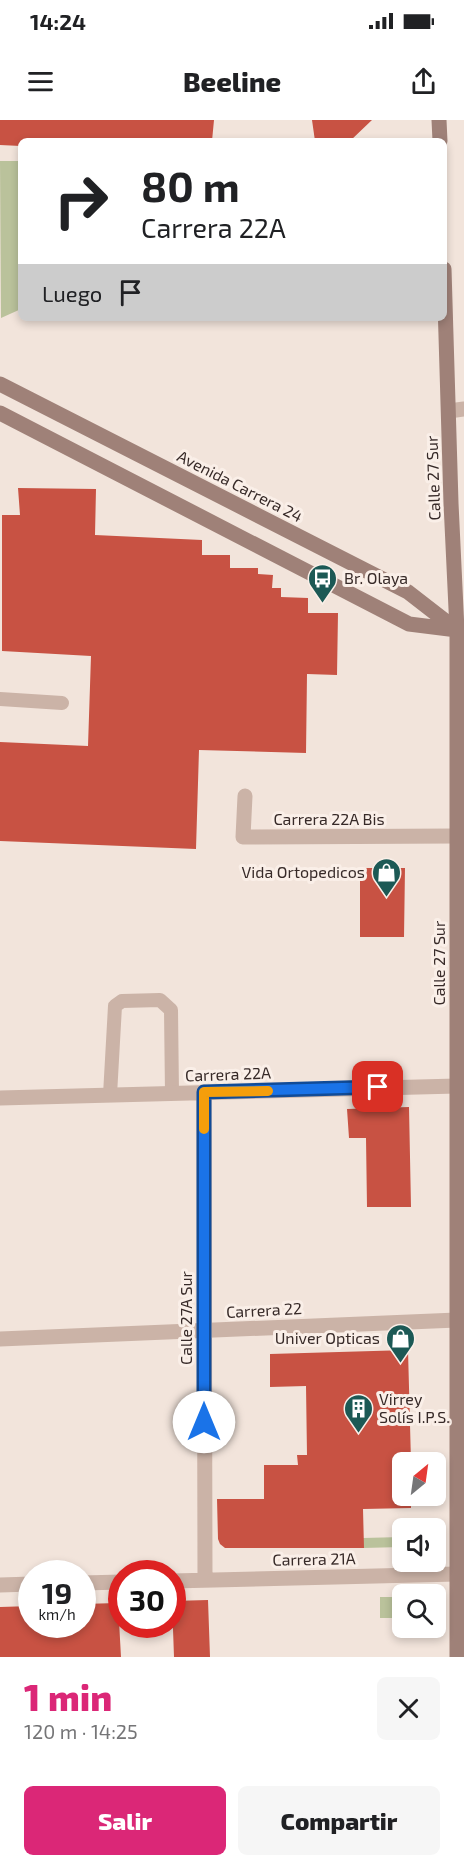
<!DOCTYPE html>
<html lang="es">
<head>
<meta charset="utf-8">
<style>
	:root { --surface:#fff; --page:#f6f6f6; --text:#202124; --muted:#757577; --accent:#db2777 }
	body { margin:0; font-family:"Exo 2",sans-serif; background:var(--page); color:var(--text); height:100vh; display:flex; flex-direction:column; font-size:22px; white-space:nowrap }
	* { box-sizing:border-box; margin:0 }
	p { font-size:20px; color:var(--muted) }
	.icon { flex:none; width:33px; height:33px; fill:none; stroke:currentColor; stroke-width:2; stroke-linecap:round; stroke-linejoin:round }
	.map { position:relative; height:1537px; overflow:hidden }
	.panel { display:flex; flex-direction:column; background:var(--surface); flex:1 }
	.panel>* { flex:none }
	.top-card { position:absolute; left:18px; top:18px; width:429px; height:183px; border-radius:9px; box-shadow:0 3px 9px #0003; background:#fff; color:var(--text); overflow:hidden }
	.needle { width:39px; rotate:29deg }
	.buttons { position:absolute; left:392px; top:1332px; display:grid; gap:12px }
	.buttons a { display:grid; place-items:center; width:54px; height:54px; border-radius:9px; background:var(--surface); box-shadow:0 3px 9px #0003; font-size:30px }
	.speed { position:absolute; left:18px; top:1440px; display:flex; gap:12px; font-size:30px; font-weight:700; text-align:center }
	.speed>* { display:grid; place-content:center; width:78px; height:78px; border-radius:50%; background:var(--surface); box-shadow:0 3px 9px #0003; line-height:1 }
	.speed small { font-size:15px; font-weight:400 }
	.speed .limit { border:9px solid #d22; background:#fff; color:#111 }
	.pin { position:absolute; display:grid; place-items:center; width:51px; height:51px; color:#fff; margin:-26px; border-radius:12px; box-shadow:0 3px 9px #0006 }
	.me { position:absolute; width:66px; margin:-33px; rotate:0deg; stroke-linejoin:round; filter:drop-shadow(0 0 4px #0008) }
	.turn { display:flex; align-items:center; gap:21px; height:126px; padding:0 24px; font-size:27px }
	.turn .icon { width:78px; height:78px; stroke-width:2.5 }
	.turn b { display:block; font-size:42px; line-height:51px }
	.then { display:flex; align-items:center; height:57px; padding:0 24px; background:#0003; gap:12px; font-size:22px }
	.round { display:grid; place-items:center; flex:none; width:63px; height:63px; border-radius:9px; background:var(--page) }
	.head { display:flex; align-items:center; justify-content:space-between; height:102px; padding:0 24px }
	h1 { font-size:36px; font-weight:800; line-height:45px; color:var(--accent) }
	.button { display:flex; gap:12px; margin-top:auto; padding:12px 24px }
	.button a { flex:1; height:69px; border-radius:9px; background:var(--accent); color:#fff; font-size:24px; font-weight:800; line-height:69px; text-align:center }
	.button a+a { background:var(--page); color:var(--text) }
	.status { display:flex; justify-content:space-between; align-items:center; height:42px; padding:0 30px; background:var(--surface); direction:ltr }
	.status svg { height:16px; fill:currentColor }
	header { display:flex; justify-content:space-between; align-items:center; height:78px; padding:0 24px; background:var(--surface); font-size:27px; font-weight:800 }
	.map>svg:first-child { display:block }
	.green { fill:#bac29b }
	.building { fill:#c85243 }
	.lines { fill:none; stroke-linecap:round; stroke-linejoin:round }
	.lane { stroke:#cbb3a7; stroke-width:14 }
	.street { stroke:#cbb3a7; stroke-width:15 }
	.secondary { stroke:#9f8178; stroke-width:15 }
	.route-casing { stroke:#114b97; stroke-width:15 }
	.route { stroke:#1a73e8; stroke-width:10 }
	.slow { stroke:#f59e0b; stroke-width:10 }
	.labels { text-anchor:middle; stroke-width:6; stroke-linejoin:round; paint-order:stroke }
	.street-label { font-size:16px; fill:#372a28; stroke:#faefe8 }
	.poi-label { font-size:16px; fill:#372a28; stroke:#faefe8; text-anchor:start }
</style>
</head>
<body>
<div class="status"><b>14:24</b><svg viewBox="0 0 49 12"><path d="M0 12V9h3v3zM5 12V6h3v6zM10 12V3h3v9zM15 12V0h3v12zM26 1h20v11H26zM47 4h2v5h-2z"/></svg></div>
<header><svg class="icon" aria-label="menu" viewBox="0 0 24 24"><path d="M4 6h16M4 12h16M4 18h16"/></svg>Beeline<svg class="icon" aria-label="share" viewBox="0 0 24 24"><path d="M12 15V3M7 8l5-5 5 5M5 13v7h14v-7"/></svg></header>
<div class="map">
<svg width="464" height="1537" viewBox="0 0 464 1537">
	<rect width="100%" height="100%" fill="#f2e4db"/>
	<!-- green -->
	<path class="green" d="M0,41H21V189L1,198Z
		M402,1417V1427L363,1428V1418Z
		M380,1477H401L402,1498H380Z"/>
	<!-- building -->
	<path class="building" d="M0,0H214L212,21H21V26L0,25Z
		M312,0H372L350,21H315Z
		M18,368L96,369L95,415L202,420V435H230V448H258V454L273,455L272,468H281V477L308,478V493H338L337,555L307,554L306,633L199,630L196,729L0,721V622L88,626L91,536L2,531V395H20Z
		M360,748H405L404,817H360Z
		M409,987L411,1087H367L366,1018H349L347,989Z
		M408,1230L411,1342H402V1376H411V1388L363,1389L364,1428H225L220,1424L218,1419L217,1379H264V1345H298L297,1335H307L306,1266L270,1267V1234Z
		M208,1480L210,1537H174L172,1481Z
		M118,1483L121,1537H0V1487L32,1486V1504H82V1484Z"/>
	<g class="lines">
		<!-- lane -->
		<path class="lane" d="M0,579L62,583
			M110,975L115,886L122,881L160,880L171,890L172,973"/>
		<!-- street -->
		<path class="street" d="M449,291L464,289
			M245,676L243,717L456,716
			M204,972L205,1460
			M0,978L457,966
			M0,1219L457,1200
			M172,1461L457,1454
			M82,1463L122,1462
			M0,1465L32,1464"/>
		<!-- secondary -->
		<path class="secondary" d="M439,0L440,21
			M444,149L451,383L457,510V1537
			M0,264L408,472L457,510L464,512
			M0,293L409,504L457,510"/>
	</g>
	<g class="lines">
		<defs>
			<path id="route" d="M204,1302V972L378,967"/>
		</defs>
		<!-- route casing -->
		<use href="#route" class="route-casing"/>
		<!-- route -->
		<use href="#route" class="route"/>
		<!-- slow -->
		<path class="slow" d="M204,1009V972L268,971"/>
	</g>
	<!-- icons -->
	<defs>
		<symbol id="bus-pin" viewBox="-11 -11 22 30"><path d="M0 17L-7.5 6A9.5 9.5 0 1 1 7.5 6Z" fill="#1c5955" stroke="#faefe8"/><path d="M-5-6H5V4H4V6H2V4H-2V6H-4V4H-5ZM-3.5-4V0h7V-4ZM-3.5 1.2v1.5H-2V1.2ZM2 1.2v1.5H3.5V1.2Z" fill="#fff"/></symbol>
		<symbol id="shop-pin" viewBox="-11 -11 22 30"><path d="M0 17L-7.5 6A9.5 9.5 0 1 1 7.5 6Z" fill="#1c5955" stroke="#faefe8"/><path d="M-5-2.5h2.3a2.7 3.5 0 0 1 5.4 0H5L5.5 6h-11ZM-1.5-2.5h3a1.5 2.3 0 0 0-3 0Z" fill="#fff"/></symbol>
		<symbol id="building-pin" viewBox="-11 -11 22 30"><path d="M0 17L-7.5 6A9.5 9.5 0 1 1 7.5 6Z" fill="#1c5955" stroke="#faefe8"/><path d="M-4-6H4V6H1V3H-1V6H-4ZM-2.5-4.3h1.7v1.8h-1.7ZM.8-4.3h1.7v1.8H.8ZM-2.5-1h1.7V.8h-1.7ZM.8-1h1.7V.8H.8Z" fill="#fff"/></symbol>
	</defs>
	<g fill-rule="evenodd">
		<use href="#bus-pin" x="306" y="442" width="33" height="45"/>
		<use href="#shop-pin" x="370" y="736" width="33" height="45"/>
		<use href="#shop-pin" x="384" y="1202" width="33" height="45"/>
		<use href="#building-pin" x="342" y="1272" width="33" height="45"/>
	</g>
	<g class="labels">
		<!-- street labels -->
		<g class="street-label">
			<text transform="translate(433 358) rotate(-92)" y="6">Calle 27 Sur</text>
			<text transform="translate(240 366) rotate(27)" y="6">Avenida Carrera 24</text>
			<text x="329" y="705">Carrera 22A Bis</text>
			<text transform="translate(439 843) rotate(-90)" y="6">Calle 27 Sur</text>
			<text transform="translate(228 954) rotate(-2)" y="6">Carrera 22A</text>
			<text transform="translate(264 1190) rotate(-3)" y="6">Carrera 22</text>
			<text transform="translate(186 1198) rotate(-90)" y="6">Calle 27A Sur</text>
			<text transform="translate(314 1439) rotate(-1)" y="6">Carrera 21A</text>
		</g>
		<!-- poi labels -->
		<g class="poi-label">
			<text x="344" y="464">Br. Olaya</text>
			<text x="365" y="758" text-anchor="end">Vida Ortopedicos</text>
			<text x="380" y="1224" text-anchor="end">Univer Opticas</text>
			<text x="379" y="1285">Virrey<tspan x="379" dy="18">Solís I.P.S.</tspan></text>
		</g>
	</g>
</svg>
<div class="buttons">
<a><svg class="needle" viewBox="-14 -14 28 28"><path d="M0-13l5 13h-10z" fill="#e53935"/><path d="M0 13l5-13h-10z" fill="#757577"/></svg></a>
<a><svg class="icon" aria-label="sound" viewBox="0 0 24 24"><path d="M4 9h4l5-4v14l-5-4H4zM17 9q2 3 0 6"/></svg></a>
<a><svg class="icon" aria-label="search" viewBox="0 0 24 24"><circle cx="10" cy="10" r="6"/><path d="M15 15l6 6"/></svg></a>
</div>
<div class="speed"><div>19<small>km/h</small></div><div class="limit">30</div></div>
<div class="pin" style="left:378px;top:967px;background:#d93025"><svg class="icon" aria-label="arrive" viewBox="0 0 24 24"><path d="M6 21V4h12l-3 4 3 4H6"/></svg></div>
<svg class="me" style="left:204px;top:1302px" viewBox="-20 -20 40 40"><circle r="19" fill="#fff"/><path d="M0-13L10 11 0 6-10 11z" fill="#1a73e8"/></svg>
<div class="top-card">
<div class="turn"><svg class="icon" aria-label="right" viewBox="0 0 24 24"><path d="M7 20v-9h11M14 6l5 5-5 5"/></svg><div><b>80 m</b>Carrera 22A</div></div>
<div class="then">Luego<svg class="icon" aria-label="arrive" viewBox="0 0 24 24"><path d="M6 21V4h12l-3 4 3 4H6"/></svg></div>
</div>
</div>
<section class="panel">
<div class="head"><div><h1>1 min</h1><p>120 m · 14:25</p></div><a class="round"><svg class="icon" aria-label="close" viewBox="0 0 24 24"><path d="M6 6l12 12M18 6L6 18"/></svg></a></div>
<div class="button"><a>Salir</a><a>Compartir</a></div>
</section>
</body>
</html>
